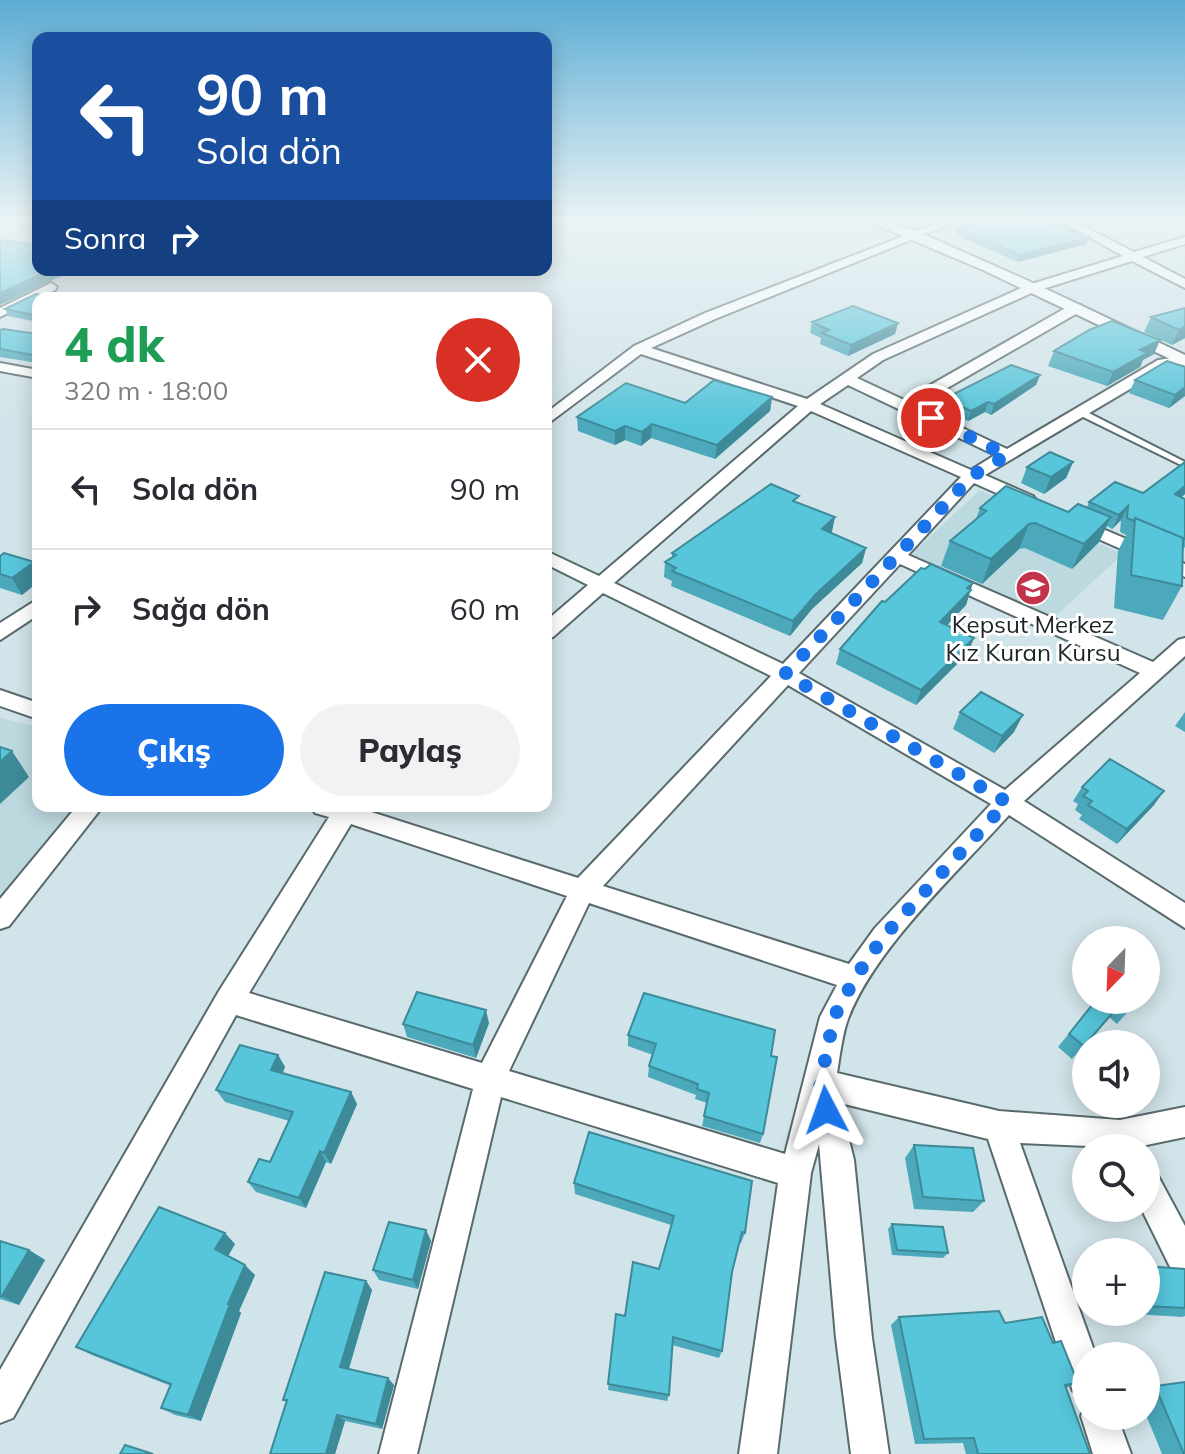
<!DOCTYPE html>
<html lang="tr">
<head>
<meta charset="utf-8">
<style>
	:root { --surface:#fff; --page:#f2f2f3; --text:#2b2b33; --muted:#7c7c81; --line:#e1e1e2; --accent:#1a73e8 }
	body { margin:0; font-family:Mulish,sans-serif; background:var(--page); color:var(--text); height:100vh; display:flex; flex-direction:column; font-size:30px; white-space:nowrap }
	* { box-sizing:border-box; margin:0 }
	p { font-size:26px; color:var(--muted) }
	.icon { flex:none; width:44px; height:44px; fill:none; stroke:currentColor; stroke-width:2; stroke-linecap:round; stroke-linejoin:round }
	.map { position:relative; flex:1; overflow:hidden }
	.sheet { position:absolute; left:32px; top:292px; width:520px; height:520px; display:flex; flex-direction:column; background:var(--surface); border-radius:16px; box-shadow:0 4px 20px #0003 }
	.sheet>* { flex:none }
	.top-card { position:absolute; left:32px; top:32px; width:520px; height:244px; border-radius:16px; box-shadow:0 4px 20px #0003; background:#1a4fa0; color:#fff; overflow:hidden }
	.needle { width:52px; rotate:203deg }
	.fabs { position:absolute; left:1072px; top:926px; display:grid; gap:16px }
	.fabs a { display:grid; place-items:center; width:88px; height:88px; border-radius:50%; background:var(--surface); box-shadow:0 4px 20px #0003; font-size:40px }
	.pin { position:absolute; display:grid; place-items:center; width:68px; height:68px; color:#fff; margin:-34px; border:4px solid #fff; border-radius:50%; box-shadow:0 2px 8px #0007 }
	.me { position:absolute; width:88px; margin:-44px; rotate:356deg; stroke-linejoin:round; filter:drop-shadow(0 0 6px #0008) }
	.turn { display:flex; align-items:center; gap:28px; height:168px; padding:0 32px; font-size:36px }
	.turn .icon { width:104px; height:104px; stroke-width:2.5 }
	.turn b { display:block; font-size:56px; line-height:68px }
	.then { display:flex; align-items:center; height:76px; padding:0 32px; background:#0003; gap:16px; font-size:30px }
	.round { display:grid; place-items:center; flex:none; width:84px; height:84px; border-radius:42px; background:var(--page) }
	.summary { display:flex; align-items:center; justify-content:space-between; height:136px; padding:0 32px }
	h1 { font-size:48px; font-weight:800; line-height:60px; color:#1e9e55 }
	.cta { display:flex; gap:16px; margin-top:auto; padding:16px 32px }
	.cta a { flex:1; height:92px; border-radius:48px; background:var(--accent); color:#fff; font-size:32px; font-weight:800; line-height:92px; text-align:center }
	.cta a+a { background:var(--page); color:var(--text) }
	ul { padding:0; list-style:none }
	li { display:flex; align-items:center; gap:24px; height:120px; padding:0 32px; border-top:2px solid var(--line) }
	li div { flex:1 }
	li b { display:block; font-size:30px }
	li em { font-style:normal }
	.map>svg:first-child { display:block }
	.built { fill:#bdd9e0 }
	.lines { fill:none; stroke-linecap:round; stroke-linejoin:round }
	.service-casing { stroke:#596a6d; stroke-width:4 }
	.minor-casing { stroke:#596a6d; stroke-width:4 }
	.tertiary-casing { stroke:#596a6d; stroke-width:4 }
	.service { fill:#fff; fill-rule:evenodd }
	.minor { fill:#fff; fill-rule:evenodd }
	.tertiary { fill:#fff; fill-rule:evenodd }
	.wall { fill:#4ba9bb }
	.shaded-wall { fill:#3d8a99 }
	.building { fill:#57c5da; stroke:#3d8a99; stroke-width:2 }
	.route { stroke:#1a73e8; stroke-width:14; stroke-dasharray:0 25.2 }
	.labels { text-anchor:middle; stroke-width:6; stroke-linejoin:round; paint-order:stroke }
	.poi-label { font-size:24px; fill:#1c2325; stroke:#fff }
</style>
</head>
<body>
<div class="map">
<svg width="1185" height="1454" viewBox="0 0 1185 1454">
	<rect width="100%" height="100%" fill="#d1e4e9"/>
	<!-- built -->
	<path class="built" d="M980,490L1123,554L1050,621L910,555Z
		M0,718L38,727V806H80L0,902Z"/>
	<g class="lines">
		<defs>
			<path id="service" d="M1077,410H1083L1185,462V467L1077,414Z"/>
			<path id="minor" d="M950,218H965L715,319L651,348L807,399L873,354L1028,285L1123,256L1055,218H1068L1134,252L1185,237V244L1143,257L1185,279V288L1132,261L1036,291L883,360L857,378L904,400L1071,305H1081V311L916,406L1007,449L1158,360L1185,356V364L1167,367L985,475L1033,496L1036,500L1033,504H1021L974,483L908,555L1153,662L1178,640L1185,638V656L1024,801L1185,903V928L1009,815C958,872 875,948 848,1019C842,1035 840,1056 837,1073L999,1111L1120,1120L1185,1107V1137L1132,1148L1020,1143L1096,1356H1086V1396L1073,1391L1068,1378L988,1139L840,1103L854,1160L872,1338L889,1454H851L836,1338L819,1144L811,1173L777,1454H739L778,1183L501,1097L417,1454H379L473,1089L236,1015L13,1418L0,1423V1370L219,991L329,817L315,813L311,806H364L362,809L578,878L771,676L603,593L553,637L546,639V621L588,585L546,564V551L599,576L798,406L641,354L546,425V413L634,346L705,313ZM848,385L995,455L971,470L820,404ZM811,411L961,477L783,664L614,583ZM900,564L1140,673L1005,790L799,673ZM788,685L991,804L875,928L849,964L603,886ZM351,824L567,896L482,1063L249,993ZM589,903L837,985L820,1017L785,1154L509,1071Z
				M51,283L57,287L55,290L0,317V308Z
				M0,363L38,370V378L0,371Z
				M1077,518L1185,564V577L1071,527L1068,523L1071,519Z
				M38,599V615L0,640V623Z
				M0,690L38,703V719L0,706Z
				M77,806H103L9,926L0,929V899Z
				M1146,1169L1157,1174L1185,1226V1278L1173,1273L1141,1208H1146Z
				M1086,1403V1416H1117L1131,1454H1093L1081,1416Z"/>
			<path id="tertiary" d="M860,218C895,218 931,238 963,252C1038,284 1111,320 1185,355V366L983,270Z"/>
		</defs>
		<!-- service casing -->
		<use href="#service" class="service-casing"/>
		<!-- minor casing -->
		<use href="#minor" class="minor-casing"/>
		<!-- tertiary casing -->
		<use href="#tertiary" class="tertiary-casing"/>
		<!-- service -->
		<use href="#service" class="service"/>
		<!-- minor -->
		<use href="#minor" class="minor"/>
		<!-- tertiary -->
		<use href="#tertiary" class="tertiary"/>
	</g>
	<!-- wall -->
	<path class="wall" d="M1171,218H1185V225Z
		M957,228L1086,244L1018,262L956,235Z
		M38,298V322L8,316L5,309Z
		M1185,308V338L1172,345L1144,332L1151,317Z
		M812,322L898,323L895,334L848,356L820,344L821,338L810,333Z
		M0,330L38,334V363L0,357Z
		M1160,340L1154,354L1143,360L1140,367L1107,386L1048,366L1054,351Z
		M1135,380L1185,396L1169,408L1129,393Z
		M1036,385L991,415L985,412L968,421L941,409L944,399Z
		M772,397L770,411L715,459L651,438L641,446L625,440L615,445L578,431L577,417L685,403Z
		M1073,462L1066,478L1044,494L1021,483L1027,467Z
		M1185,462V494L1182,497L1185,499V547L1183,549L1182,586L1163,620L1114,608L1118,551L1126,535L1120,532L1121,520L1112,529L1107,526L1099,542L1072,569L1025,548L1019,549L982,584L941,566L950,541L976,519L980,508L1068,512L1087,507L1089,502L1143,493Z
		M798,502L832,532L831,533L866,548L862,563L812,609L790,636L671,586L672,581L664,577L665,562L672,558V553Z
		M0,556L38,570V582L22,595L0,588Z
		M970,589L966,605L947,625L968,653L916,705L836,664L840,649L885,602Z
		M960,712L1014,732L994,753L953,729Z
		M1185,712V732L1175,726Z
		M1082,787L1154,805L1117,844L1079,819L1082,815L1075,810L1078,804L1073,801Z
		M1096,1000H1138L1117,1024L1109,1017L1072,1059L1058,1047Z
		M489,1023L476,1058L407,1037L403,1024Z
		M628,1035L771,1056L763,1134L760,1143L702,1126L707,1103L695,1099L696,1095L648,1077L649,1066L653,1055L628,1046Z
		M278,1055L285,1067L283,1073L351,1092L357,1104L331,1164L326,1162L306,1208L256,1192L248,1182L270,1162L289,1121L225,1102L216,1090Z
		M914,1145L984,1201L973,1212L914,1209L905,1158Z
		M574,1183L745,1233L741,1243L739,1242L732,1272L722,1351L719,1358L672,1345L669,1395L667,1401L608,1390L616,1314L625,1316L659,1269L671,1225L575,1194Z
		M892,1224L948,1253L943,1258L892,1255L888,1229Z
		M426,1230L431,1241L418,1289L379,1280L373,1270Z
		M0,1241L29,1250L45,1260L19,1305L0,1299Z
		M235,1244L228,1256L255,1275L239,1311L241,1313L201,1421L175,1415L161,1408L171,1386L92,1355L76,1347Z
		M1146,1266L1185,1269V1316L1182,1317L1119,1313V1312H1146Z
		M1086,1267V1298H1085L1076,1274Z
		M366,1281L372,1290L349,1369L394,1385L382,1429L345,1421L335,1454H270L286,1402L283,1400Z
		M899,1317L1005,1323L1053,1343L1078,1383L1066,1388L1090,1454H966L963,1443L915,1444L891,1325Z
		M1155,1386L1185,1454H1162L1146,1415V1389Z"/>
	<!-- shaded-wall -->
	<path class="shaded-wall" d="M1089,237L1086,244L1018,262L1020,255Z
		M50,270H70V272L0,305V293Z
		M38,313V322L37,323L33,315Z
		M898,323L895,334L848,356L851,345Z
		M1185,327V338L1172,345L1179,330Z
		M1160,340L1154,354L1143,360L1140,367L1107,386L1113,372L1140,350Z
		M1040,375L1036,385L991,415L994,404Z
		M1185,387V396L1169,408L1175,395Z
		M772,397L770,411L715,459L717,445Z
		M988,402L985,412L968,421L971,411Z
		M652,424L651,438L641,446L642,432Z
		M625,426V440L615,445V431Z
		M1073,462L1066,478L1044,494L1051,477Z
		M1185,486V494L1167,508L1175,494Z
		M1128,506L1121,520L1112,529L1119,515Z
		M835,517L832,532L819,544L822,529Z
		M1111,517L1099,542L1072,569L1084,544Z
		M1029,524L1019,549L982,584L991,559Z
		M866,548L862,563L812,609L790,636L793,621L816,594Z
		M34,562L38,570V582L22,595L12,578Z
		M973,583L966,605L935,638L940,622L967,588Z
		M974,638L968,653L916,705L921,690Z
		M1023,715L1014,732L994,753L1002,736Z
		M12,751L29,777L0,804V762Z
		M1164,791L1154,805L1117,844L1127,829Z
		M486,1010L489,1023L476,1058L473,1045Z
		M278,1055L285,1067L278,1082L271,1070Z
		M351,1092L357,1104L331,1164L324,1153Z
		M320,1151L326,1162L306,1208L299,1198Z
		M426,1230L431,1241L418,1289L413,1280Z
		M225,1233L235,1244L226,1259L215,1249Z
		M29,1250L45,1260L19,1305L2,1296Z
		M245,1265L255,1275L239,1311L241,1313L201,1421L188,1415L228,1304Z
		M366,1281L372,1290L347,1374L340,1367Z
		M388,1378L394,1385L382,1429L376,1424Z
		M337,1415L345,1421L335,1454H326Z"/>
	<!-- building -->
	<path class="building" d="M995,218H1039L1089,237L1020,255L957,228Z
		M0,240L38,245V250L32,253L38,255V270H50L0,293Z
		M36,294L55,298H38V313L33,315L5,309Z
		M853,306L898,323L851,345L822,333L829,330L812,322Z
		M1185,308V327L1179,330L1151,317Z
		M1112,321L1160,340L1140,350L1147,353L1113,372L1054,351L1089,330Z
		M3,329L38,334V356L0,349V330Z
		M1167,361L1185,367V387L1175,395L1135,380Z
		M1011,365L1040,375L994,404L988,402L971,411L944,399Z
		M714,380L772,397L717,445L652,424L642,432L625,426L615,431L577,417L626,383L685,403Z
		M1050,452L1073,462L1051,477L1027,467Z
		M1185,462V486L1175,494L1185,499V539L1183,540V538L1135,518L1134,521L1127,518L1128,506L1119,515L1089,502L1115,482L1143,493Z
		M771,484L799,496L793,501L835,517L822,529L866,548L816,594L793,621L672,571L676,568L665,562L676,555L672,553Z
		M1006,486L1068,512L1078,504L1111,517L1084,544L1035,523L1029,524L991,559L950,541L986,511L980,508Z
		M1135,518L1183,538L1182,586L1131,575Z
		M4,553L34,562L12,578L0,574V556Z
		M931,564L973,583L967,588L971,590L940,622L974,638L921,690L840,649L882,601L885,602L921,568L925,569Z
		M981,692L1023,715L1002,736L960,712Z
		M0,747L12,751L0,762Z
		M1110,759L1164,791L1127,829L1088,805L1092,801L1083,796L1088,791L1082,787Z
		M1146,968L1158,977L1146,990Z
		M417,992L486,1010L473,1045L403,1024Z
		M644,993L775,1030L771,1056L777,1057L763,1134L704,1116L709,1093L697,1089L698,1084L649,1066L656,1044L628,1035Z
		M1096,1000H1138L1129,1010L1121,1003L1084,1046L1069,1034Z
		M240,1045L278,1055L271,1070L351,1092L324,1153L320,1151L299,1198L248,1182L259,1159L270,1162L293,1112L216,1090Z
		M589,1132L752,1181L745,1233L742,1232L732,1272L722,1351L673,1337L669,1395L608,1384L616,1314L625,1316L633,1262L659,1269L674,1216L574,1183Z
		M914,1145L973,1148L984,1201L923,1197Z
		M159,1207L225,1233L215,1249L245,1265L228,1304H230L188,1415L161,1408L171,1384L76,1347Z
		M389,1222L426,1230L413,1280L373,1270Z
		M892,1224L943,1227L948,1253L897,1250Z
		M0,1241L29,1250L2,1296H0Z
		M1146,1266L1185,1269V1308L1146,1306Z
		M325,1272L366,1281L340,1367L388,1378L376,1424L337,1415L326,1454H270L287,1400H283Z
		M999,1311L1005,1323L1042,1317L1053,1343L1061,1341L1078,1383L1065,1385L1090,1454H978L974,1438L924,1439L899,1317Z
		M1185,1382V1454H1184L1155,1386Z
		M125,1445L153,1454H120Z"/>
	<!-- sky -->
	<linearGradient id="sky" x2="0" y2="1"><stop stop-color="#5cacd4"/><stop offset="0.52" stop-color="#eaf3f5"/><stop offset="1" stop-color="#eaf3f5" stop-opacity="0"/></linearGradient>
	<rect width="1185" height="422" fill="url(#sky)"/>
	<g class="lines">
		<!-- route -->
		<path class="route" d="M826,1110L820,1084L834,1017L855,978L884,936L1007,802L785,674L972,476L1007,455L931,418"/>
	</g>
	<!-- icons -->
	<defs>
		<symbol id="school-disc" viewBox="-11 -11 22 22"><circle r="9.5" fill="#c3334a" stroke="#fff"/><path d="M0-5L7-2L0 1L-7-2ZM-4 1L0 2.5L4 1V4Q0 6-4 4Z" fill="#fff"/></symbol>
	</defs>
	<g fill-rule="evenodd">
		<use href="#school-disc" x="1013" y="568" width="40" height="40"/>
	</g>
	<g class="labels">
		<!-- poi labels -->
		<g class="poi-label">
			<text x="1033" y="633">Kepsut Merkez<tspan x="1033" dy="28">Kız Kuran Kursu</tspan></text>
		</g>
	</g>
</svg>
<div class="fabs">
<a><svg class="needle" viewBox="-14 -14 28 28"><path d="M0-13l5 13h-10z" fill="#e53935"/><path d="M0 13l5-13h-10z" fill="#7c7c81"/></svg></a>
<a><svg class="icon" aria-label="sound" viewBox="0 0 24 24"><path d="M4 9h4l5-4v14l-5-4H4zM17 9q2 3 0 6"/></svg></a>
<a><svg class="icon" aria-label="search" viewBox="0 0 24 24"><circle cx="10" cy="10" r="6"/><path d="M15 15l6 6"/></svg></a>
<a>+</a>
<a>−</a>
</div>
<div class="pin" style="left:931px;top:418px;background:#d93025"><svg class="icon" aria-label="arrive" viewBox="0 0 24 24"><path d="M6 21V4h12l-3 4 3 4H6"/></svg></div>
<svg class="me" style="left:826px;top:1110px" viewBox="-20 -20 40 40"><path d="M0-17L14 15 0 8-14 15z" fill="#1a73e8" stroke="#fff" stroke-width="4"/></svg>
<div class="top-card">
<div class="turn"><svg class="icon" aria-label="left" viewBox="0 0 24 24"><path d="M17 20v-9H6M10 6l-5 5 5 5"/></svg><div><b>90 m</b>Sola dön</div></div>
<div class="then">Sonra<svg class="icon" aria-label="right" viewBox="0 0 24 24"><path d="M7 20v-9h11M14 6l5 5-5 5"/></svg></div>
</div>
<section class="sheet">
<div class="summary"><div><h1>4 dk</h1><p>320 m · 18:00</p></div><a class="round" style="background:#d93025;color:#fff"><svg class="icon" aria-label="close" viewBox="0 0 24 24"><path d="M6 6l12 12M18 6L6 18"/></svg></a></div>
<ul>
<li><svg class="icon" aria-label="left" viewBox="0 0 24 24"><path d="M17 20v-9H6M10 6l-5 5 5 5"/></svg><div><b>Sola dön</b></div><em>90 m</em></li>
<li><svg class="icon" aria-label="right" viewBox="0 0 24 24"><path d="M7 20v-9h11M14 6l5 5-5 5"/></svg><div><b>Sağa dön</b></div><em>60 m</em></li>
</ul>
<div class="cta"><a>Çıkış</a><a>Paylaş</a></div>
</section>
</div>
</body>
</html>
